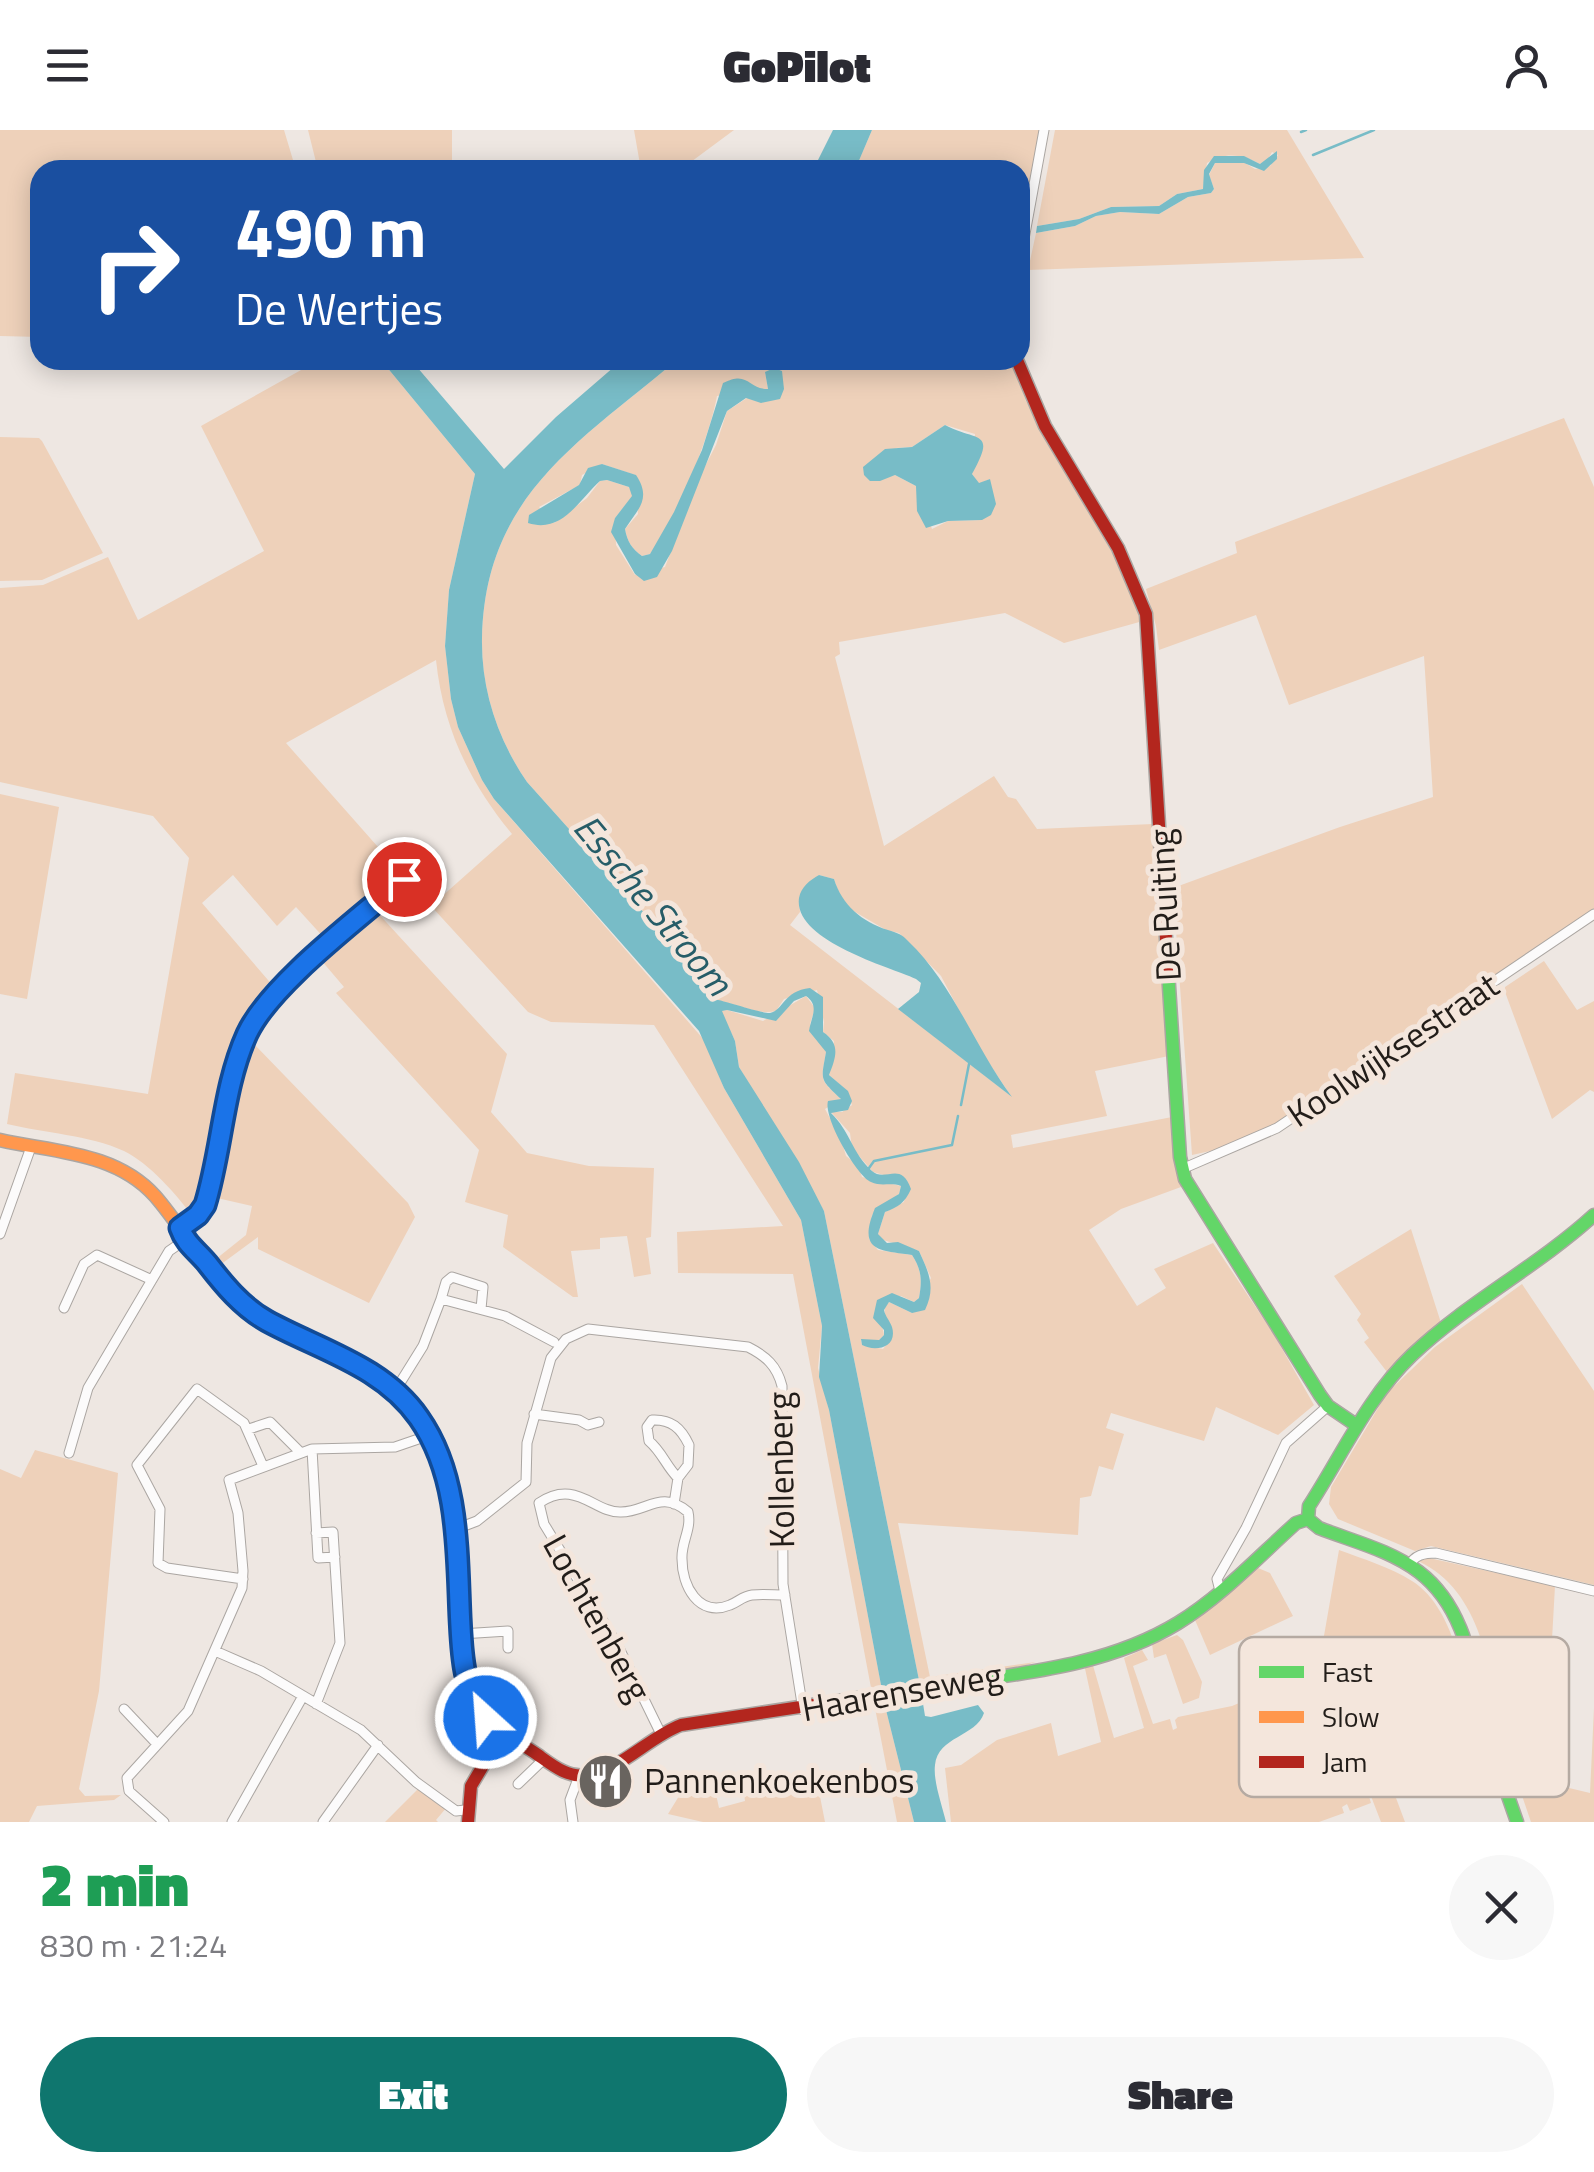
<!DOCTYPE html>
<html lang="en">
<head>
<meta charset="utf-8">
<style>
	:root { --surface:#fff; --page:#f7f7f7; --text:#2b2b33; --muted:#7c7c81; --accent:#0f766e }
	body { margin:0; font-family:"Titillium Web",sans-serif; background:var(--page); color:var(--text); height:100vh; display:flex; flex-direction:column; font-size:38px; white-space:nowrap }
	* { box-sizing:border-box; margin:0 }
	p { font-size:32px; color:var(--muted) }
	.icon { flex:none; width:55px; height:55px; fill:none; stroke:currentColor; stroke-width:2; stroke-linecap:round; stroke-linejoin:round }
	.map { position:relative; height:1692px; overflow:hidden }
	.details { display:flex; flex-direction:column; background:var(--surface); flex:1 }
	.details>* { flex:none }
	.top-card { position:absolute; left:30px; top:30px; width:1000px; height:210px; border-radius:30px; box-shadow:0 5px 25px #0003; background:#1a4fa0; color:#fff; overflow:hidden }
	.pin { position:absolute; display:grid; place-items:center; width:85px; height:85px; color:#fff; margin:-42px; border:5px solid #fff; border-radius:50%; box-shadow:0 2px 10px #0007 }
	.me { position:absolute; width:110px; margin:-55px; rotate:334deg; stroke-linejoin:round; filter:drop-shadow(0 0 8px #0008) }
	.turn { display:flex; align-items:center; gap:35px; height:210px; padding:0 40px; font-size:45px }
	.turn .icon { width:130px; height:130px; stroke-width:2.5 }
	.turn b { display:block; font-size:70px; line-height:85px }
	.round { display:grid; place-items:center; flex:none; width:105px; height:105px; border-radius:52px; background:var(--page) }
	.headline { display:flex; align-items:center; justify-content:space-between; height:170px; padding:0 40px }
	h1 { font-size:60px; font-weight:800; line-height:75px; color:#1e9e55 }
	.cta { display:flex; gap:20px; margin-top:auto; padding:20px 40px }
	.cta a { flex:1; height:115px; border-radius:60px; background:var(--accent); color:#fff; font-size:40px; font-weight:800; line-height:115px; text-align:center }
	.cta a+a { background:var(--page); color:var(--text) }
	header { display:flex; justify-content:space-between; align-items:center; height:130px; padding:0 40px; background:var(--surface); font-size:45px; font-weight:800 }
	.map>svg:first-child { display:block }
	.green { fill:#eed1ba; fill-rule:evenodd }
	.water { fill:#78bcc7 }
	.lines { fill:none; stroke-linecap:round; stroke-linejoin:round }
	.stream { stroke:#78bcc7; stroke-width:2.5 }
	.street-casing { stroke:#aba6a2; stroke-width:11 }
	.fast-casing { stroke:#aba6a2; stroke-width:15 }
	.slow-casing { stroke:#aba6a2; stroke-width:15 }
	.jam-casing { stroke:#aba6a2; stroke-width:15 }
	.street { stroke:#fcfbfb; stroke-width:9 }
	.fast { stroke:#63d668; stroke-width:12 }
	.slow { stroke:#ff974d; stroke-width:12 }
	.jam { stroke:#b3261e; stroke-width:12 }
	.route-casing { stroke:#114b97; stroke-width:25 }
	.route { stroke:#1a73e8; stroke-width:18 }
	.labels { text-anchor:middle; stroke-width:10; stroke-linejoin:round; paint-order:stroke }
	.street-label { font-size:35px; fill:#221d19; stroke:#f4e6dc }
	.poi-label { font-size:35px; fill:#221d19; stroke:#f4e6dc; text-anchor:start }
	.water-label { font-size:38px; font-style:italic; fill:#265d68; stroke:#f4e6dc }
	.key { fill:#f4e6dc; stroke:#b5aaa2; stroke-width:2.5 }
	.key-label { font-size:28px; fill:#221d19 }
</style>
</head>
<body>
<header><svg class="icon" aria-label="menu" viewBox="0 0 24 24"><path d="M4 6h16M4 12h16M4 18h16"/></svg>GoPilot<svg class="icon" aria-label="person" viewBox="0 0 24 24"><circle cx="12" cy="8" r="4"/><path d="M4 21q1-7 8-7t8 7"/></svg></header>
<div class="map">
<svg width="1594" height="1692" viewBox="0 0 1594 1692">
	<rect width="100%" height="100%" fill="#eee7e2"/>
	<!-- green -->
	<path class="green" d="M0,0H284L296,40H40V207L0,206Z
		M308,0H452V40H318Z
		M634,0H734L680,40H641Z
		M872,0H1042L1020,108V40H855Z
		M1055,0H1287L1364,128L1028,140L1036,103L1075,96L1096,86L1120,82L1159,84L1188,67L1211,63L1214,59L1209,45L1215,33H1245L1255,39L1270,36L1278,25L1272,22L1267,31L1260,34C1241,24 1225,22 1207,33L1203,59L1177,64L1159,76L1111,77L1079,89L1037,96Z
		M319,230H381L475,344L449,460L445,516L451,569L458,597L482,650L494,669L705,911L724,958L801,1090L822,1196L818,1238L829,1280L882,1560L872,1563L793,1144L678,1143L677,1102L783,1096L654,895L551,892L528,882L431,776L512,704C469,652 443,597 436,530L286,613L401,743L326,810L296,777L277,796L233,745L202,773L274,857C226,903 219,1000 205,1065L193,1087C177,1065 149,1033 124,1021C89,1005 44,1003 7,994L15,943L148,964L189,728L153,686L0,652V458L43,455L108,427L138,490L264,421L201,296Z
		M677,230H1011L1026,271L1135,463L1143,491L1064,513L1005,483L839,512L840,524L835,527L884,716L994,646L1008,667L1016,669L1037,699L1153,694L1169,926L1095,941L1107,986L1011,1005L1013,1018L1172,987L1181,1057L1121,1079L1089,1100L1137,1176L1166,1158L1154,1139L1213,1113L1273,1203L1314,1275L1278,1305L1216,1277L1204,1311L1111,1283L1106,1298L1124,1304L1113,1340L1099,1336L1091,1366L1080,1368L1078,1405L898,1393L930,1547L1036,1532L1014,1539L920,1555L824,1081L739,937L735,911L721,881L727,880L763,891L806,866L815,878L810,894L826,922C821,952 819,948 841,969L825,979L841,1009L846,1026L858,1035L862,1047L901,1056L899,1064L872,1085L869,1109L878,1120L912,1125C922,1140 922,1151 919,1168L914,1172L901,1166L877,1170L884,1205L879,1210H861L862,1215L883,1219C899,1201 882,1195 885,1176L889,1172L912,1183L931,1148L919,1121L880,1109L878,1104L885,1082L904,1072L908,1052L873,1042L852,1018L850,1003L831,982H842L852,975L844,958L829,945L834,911L823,902L824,892L817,860L784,869L776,881C757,886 734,872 714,870L697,842L527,652C498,610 481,560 482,508C485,366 578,313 677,230ZM765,242L780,269L747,268L727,281L716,315L701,344L665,437L635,445L616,415L615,388L633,366L629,357L607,350L600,351L587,368L554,393L539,377L580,355L582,345L602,334L635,345L638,384L625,399C627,411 632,419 642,426L650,424C677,389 709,309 717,266L768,259ZM945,295L975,304L972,344L979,354L990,349L982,390L948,391L932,399L916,356L895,345L888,346L896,318L912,317ZM819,745L834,749L839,764L850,779L886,800L899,803L941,846L980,920L1011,966L790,795L800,782L799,769Z
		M1564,288L1594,357V780L1261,1010L1192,1025L1173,758L1340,697L1433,667L1424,526L1289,575L1256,485L1159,520L1156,496L1146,459L1237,423L1235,412Z
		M0,307L39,308L42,311L103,423L42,450L0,451Z
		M0,664L59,677L27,869L0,864Z
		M376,781L507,924L491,982L527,1023L589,1036L654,1038L651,1107L646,1108L651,1144L634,1147L627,1106L600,1108V1119L571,1121L578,1167H573L503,1117L508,1085L465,1072L479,1020L336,863L344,857L321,830Z
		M1544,831L1577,880L1594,871V962L1590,960L1552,989L1505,862V857Z
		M252,912L408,1073L415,1087L369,1173L258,1119V1107L220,1135L216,1129L246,1105L252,1076L217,1068Z
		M1411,1099L1442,1196L1387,1242L1364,1212L1369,1208L1357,1190L1361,1184L1334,1146Z
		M1522,1154L1594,1261V1455L1431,1416L1415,1421L1338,1389L1329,1374L1331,1357L1387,1263L1435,1217Z
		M35,1320L118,1343L99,1561L79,1659L85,1666L121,1665L114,1670L37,1676L29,1692H0V1339L21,1348Z
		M1339,1420C1363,1429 1390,1437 1412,1451C1458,1480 1465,1559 1477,1609L1384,1636L1405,1692H1381L1362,1643L1371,1673L1350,1681L1347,1674L1342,1677L1344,1683L1319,1692H951L945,1638L961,1635L997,1610L1051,1593L1058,1626L1101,1612L1084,1534L1092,1532L1114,1608L1144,1598L1124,1528L1142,1520L1148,1530L1133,1536L1153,1594L1170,1589L1173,1600L1177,1598L1175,1590L1178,1587L1232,1576L1318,1540Z
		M1429,1428L1555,1456L1544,1652L1590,1663L1594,1578V1692H1531C1521,1663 1511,1634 1504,1604C1489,1542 1483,1461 1418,1431Z
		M1258,1438L1270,1443L1293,1486L1210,1525L1195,1490Z
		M1177,1505L1183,1510L1202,1552L1199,1568L1183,1574L1166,1524L1154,1528L1152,1514Z
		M885,1576L914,1692H897L875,1578Z
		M712,1646L719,1678L745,1671L743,1657L816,1646L825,1692H703L668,1684L687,1653Z
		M419,1658L447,1677L436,1690L438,1692H385Z"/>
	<!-- water -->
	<path class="water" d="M833,0H872L855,40H813Z
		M1277,21V29L1264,41L1244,33H1215L1209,44L1214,59L1211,63L1188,67L1159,84L1120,82L1096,86L1075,96L1036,103L1037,96L1079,89L1111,77L1159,76L1177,64L1203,59L1204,40L1214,26H1244L1260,34Z
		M381,230H411L504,339L556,287L622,230H677C578,313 485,366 482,508C481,560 498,610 527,652L697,842L714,869C725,871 764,884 770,883C784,880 783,861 810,858L823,867V902C841,914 836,927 829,945L848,961L852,971L848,980L831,983C850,1001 852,1023 872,1041C885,1053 901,1030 911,1059C905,1073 898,1077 885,1082L878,1104L887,1113L898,1112L919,1121C929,1143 936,1157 925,1180L912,1183L889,1172L884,1180C885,1186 890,1191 892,1197C898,1218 875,1222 862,1215L861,1209L879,1210L884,1205V1200L873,1188L877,1170L892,1163L914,1172L919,1168C922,1151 922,1140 912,1125C879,1120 857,1122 875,1078L899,1064L901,1056C891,1052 881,1057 871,1052C856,1045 823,987 828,971L841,969C819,948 821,951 826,922L809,901C811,887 820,876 806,866L794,871L776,891L727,880L722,881L735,911L739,937L799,1032L824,1081L920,1555L925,1586L931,1587L978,1575L984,1583C976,1607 938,1606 935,1635C933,1651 942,1675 946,1692H914L885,1576L829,1280L819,1247L822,1196L801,1090L724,958L699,901L494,669L482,650L458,597L451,569L445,516L449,460L475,344Z
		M774,238L782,241L784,259L780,269L761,273L746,268L727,281L672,421L657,447L644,451L635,444L611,402L615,388L632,366L629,357L607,350L600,351C579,370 562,404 528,393L529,385L579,355L588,338L602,334L636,345C652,369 638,379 625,399C627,411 632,419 642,426L650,424L674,382L702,320L723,253C749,240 747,259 768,259L765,242Z
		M945,295C977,312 997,299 972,344L979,353L990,349L996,374L991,385L982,390L948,391L926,398L917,381L916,356L895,345L880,351H870L864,345L863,337L885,319L912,317Z
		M819,745L834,749C842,775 862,792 888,800C897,803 902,804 908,811C954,855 974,916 1012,967L898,879L919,862L921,853L916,849C886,836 793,810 799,768C801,757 810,750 819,745Z"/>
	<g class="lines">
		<!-- stream -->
		<path class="stream" d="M1301,2L1306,0
			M1313,25L1374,0
			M961,975L969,934
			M869,1038L874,1031L952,1015L958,986"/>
		<defs>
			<path id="street" d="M1020,131L1044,0
				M1182,1039L1277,998L1594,784
				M180,1098L199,1085L205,1075C222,1019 223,957 247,904C271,854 360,788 404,749
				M0,1104L31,1017
				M441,1169L446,1152L452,1147L483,1157L481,1179
				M64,1178L84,1134L97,1125L152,1150
				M395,1261L423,1216L441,1169L505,1186L554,1212
				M534,1284L579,1290L588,1295L599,1292
				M249,1299L270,1292L300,1322
				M312,1319L318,1428L335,1427
				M69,1323L88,1258L169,1121L185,1110
				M539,1373C576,1348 594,1383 621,1382C647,1382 661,1359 688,1382C692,1399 681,1412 682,1429C682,1455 698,1488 730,1475C738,1472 743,1466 752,1465C762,1464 774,1465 785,1465
				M539,1373L544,1394L617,1514L660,1602
				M674,1374L678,1348C666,1336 662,1322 649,1311L647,1297L652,1290C671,1289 681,1298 689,1315L688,1335L678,1348
				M456,1399L477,1391L526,1352L527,1313L551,1228L566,1209L588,1199L748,1217C766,1226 777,1236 782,1256L783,1454L803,1580
				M316,1403L333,1402L340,1513L316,1574
				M1409,1436C1414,1425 1424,1423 1436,1423L1594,1461
				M243,1449L167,1438L158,1433L160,1379L137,1335L197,1259L244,1293L263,1336
				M1220,1461L1217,1449L1246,1398L1286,1313L1328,1276
				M461,1504L508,1501V1518
				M215,1521L261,1541L361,1600L416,1652L456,1681L465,1680
				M124,1579L157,1614
				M518,1654L544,1629
				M164,1692L129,1661L127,1648L188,1581L242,1458L243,1441L238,1383L229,1350L312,1319L395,1317L430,1305
				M232,1692L303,1566
				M323,1692L378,1615
				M573,1692L570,1670L579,1646"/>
			<path id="fast" d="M1168,841L1180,1027L1185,1049L1320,1265L1328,1276L1356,1295
				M1308,1389L1309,1376C1342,1325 1368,1267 1412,1225C1468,1172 1537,1137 1594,1085
				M1308,1389L1319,1398C1352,1411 1390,1420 1419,1442C1469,1480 1473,1547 1488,1603C1496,1633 1507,1663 1517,1692
				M971,1551C1042,1541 1116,1531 1178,1493C1222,1466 1258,1427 1296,1393L1308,1389"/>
			<path id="slow" d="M0,1010C53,1022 116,1022 155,1066C183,1098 203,1138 236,1167C267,1194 305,1209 341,1228C452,1285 455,1360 460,1472"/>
			<path id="jam" d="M1017,230L1045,296L1118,418L1146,484L1168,841
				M460,1472C461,1512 458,1558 487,1589C501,1604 521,1613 538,1625C552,1635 568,1648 586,1645C620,1641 649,1607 681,1595L971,1551
				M468,1692L471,1656L503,1602"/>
		</defs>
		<!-- street casing -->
		<use href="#street" class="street-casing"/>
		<!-- fast casing -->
		<use href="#fast" class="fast-casing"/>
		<!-- slow casing -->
		<use href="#slow" class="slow-casing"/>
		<!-- jam casing -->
		<use href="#jam" class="jam-casing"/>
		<!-- street -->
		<use href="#street" class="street"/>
		<!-- fast -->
		<use href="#fast" class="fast"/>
		<!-- slow -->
		<use href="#slow" class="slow"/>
		<!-- jam -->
		<use href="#jam" class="jam"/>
	</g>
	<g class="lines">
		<defs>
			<path id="route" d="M404,749C360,788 271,853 247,904C223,957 222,1020 205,1075L198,1085L180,1098C185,1113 197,1121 207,1133C224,1155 242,1177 267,1191C320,1220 383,1236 419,1288C459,1345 457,1420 460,1487C462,1524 462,1557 486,1588"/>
		</defs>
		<!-- route casing -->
		<use href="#route" class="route-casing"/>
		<!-- route -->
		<use href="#route" class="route"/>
	</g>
	<!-- icons -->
	<defs>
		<symbol id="restaurant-disc" viewBox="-11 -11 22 22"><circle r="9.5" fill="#69645f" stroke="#f4e6dc"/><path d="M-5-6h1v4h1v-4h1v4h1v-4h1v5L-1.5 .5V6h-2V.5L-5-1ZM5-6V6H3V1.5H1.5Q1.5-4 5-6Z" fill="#fff"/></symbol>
	</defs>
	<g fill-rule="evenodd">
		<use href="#restaurant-disc" x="574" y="1620" width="63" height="63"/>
	</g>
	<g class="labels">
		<!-- street labels -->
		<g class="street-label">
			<text transform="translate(1165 775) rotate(-93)" y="12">De Ruiting</text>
			<text transform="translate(1393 920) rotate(-34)" y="12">Koolwijksestraat</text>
			<text transform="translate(781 1340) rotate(-91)" y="12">Kollenberg</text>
			<text transform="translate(597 1488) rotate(61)" y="12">Lochtenberg</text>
			<text transform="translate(902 1562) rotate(-10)" y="12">Haarenseweg</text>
		</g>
		<!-- poi labels -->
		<g class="poi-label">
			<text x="644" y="1663">Pannenkoekenbos</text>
		</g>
		<!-- water labels -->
		<g class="water-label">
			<text transform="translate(653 775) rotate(50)" y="13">Essche Stroom</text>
		</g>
	</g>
	<!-- legend -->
	<rect x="1239" y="1507" width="330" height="160" rx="15" class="key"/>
	<rect x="1259" y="1536" width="45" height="12" fill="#63d668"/>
	<rect x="1259" y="1581" width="45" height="12" fill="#ff974d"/>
	<rect x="1259" y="1626" width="45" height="12" fill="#b3261e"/>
	<g class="key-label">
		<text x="1322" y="1552">Fast</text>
		<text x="1322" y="1597">Slow</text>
		<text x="1322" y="1642">Jam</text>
	</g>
</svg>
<div class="pin" style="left:404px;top:749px;background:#d93025"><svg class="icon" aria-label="arrive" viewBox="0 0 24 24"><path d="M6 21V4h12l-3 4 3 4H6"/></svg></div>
<svg class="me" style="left:486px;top:1588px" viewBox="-20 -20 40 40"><circle r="17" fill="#1a73e8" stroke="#fff" stroke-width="3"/><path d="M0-11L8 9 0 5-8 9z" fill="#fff"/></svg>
<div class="top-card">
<div class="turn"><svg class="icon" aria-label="right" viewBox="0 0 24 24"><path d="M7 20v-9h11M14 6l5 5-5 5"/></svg><div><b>490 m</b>De Wertjes</div></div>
</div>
</div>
<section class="details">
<div class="headline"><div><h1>2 min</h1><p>830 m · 21:24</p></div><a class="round"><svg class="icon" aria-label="close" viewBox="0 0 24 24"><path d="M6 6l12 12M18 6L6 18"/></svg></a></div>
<div class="cta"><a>Exit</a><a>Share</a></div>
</section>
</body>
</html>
